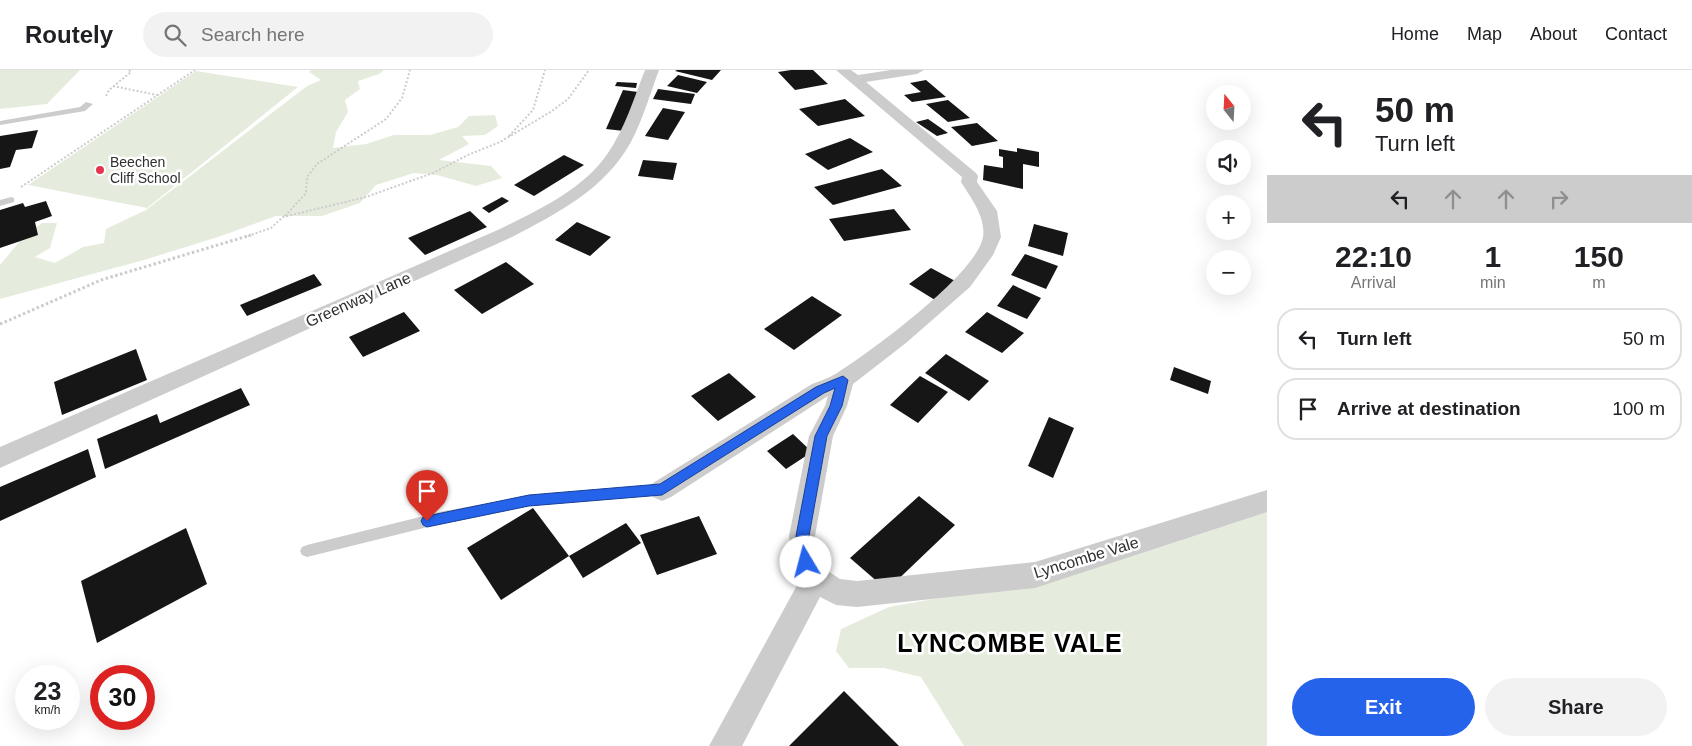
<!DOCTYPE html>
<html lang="en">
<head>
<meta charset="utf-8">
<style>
	:root { --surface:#fff; --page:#f2f2f2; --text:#202124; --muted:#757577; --line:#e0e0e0; --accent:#2563eb }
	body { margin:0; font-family:Arial,sans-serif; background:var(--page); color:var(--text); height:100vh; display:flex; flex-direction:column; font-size:19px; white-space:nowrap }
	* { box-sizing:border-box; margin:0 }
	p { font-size:16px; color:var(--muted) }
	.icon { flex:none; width:28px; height:28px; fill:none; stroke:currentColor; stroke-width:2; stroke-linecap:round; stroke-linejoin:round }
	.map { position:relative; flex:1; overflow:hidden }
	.sheet { display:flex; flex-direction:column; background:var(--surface); width:425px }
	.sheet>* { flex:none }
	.hud { background:#fff; color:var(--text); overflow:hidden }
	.needle { width:32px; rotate:342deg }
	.buttons { position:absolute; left:1206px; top:15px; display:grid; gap:10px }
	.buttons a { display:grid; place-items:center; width:45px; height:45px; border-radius:50%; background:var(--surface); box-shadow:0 5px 20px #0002; font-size:25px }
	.speed { position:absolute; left:15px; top:595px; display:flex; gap:10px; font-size:25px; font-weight:700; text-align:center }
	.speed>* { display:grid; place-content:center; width:65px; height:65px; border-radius:50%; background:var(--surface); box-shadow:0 5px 20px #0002; line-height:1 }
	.speed small { font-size:12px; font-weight:400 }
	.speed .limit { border:8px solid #d22; background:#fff; color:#111 }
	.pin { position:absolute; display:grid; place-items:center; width:42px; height:42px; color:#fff; margin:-51px -21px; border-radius:50% 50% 50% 0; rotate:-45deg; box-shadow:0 0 5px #0007 }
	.pin .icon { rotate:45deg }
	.me { position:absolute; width:55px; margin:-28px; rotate:352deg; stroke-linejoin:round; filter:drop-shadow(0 0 4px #0008) }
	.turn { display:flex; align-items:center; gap:18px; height:105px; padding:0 25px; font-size:22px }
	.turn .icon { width:65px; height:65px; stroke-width:2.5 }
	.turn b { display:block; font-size:35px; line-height:42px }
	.lanes { display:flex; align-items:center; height:48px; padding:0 25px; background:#0003; justify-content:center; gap:25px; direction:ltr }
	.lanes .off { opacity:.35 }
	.eta { display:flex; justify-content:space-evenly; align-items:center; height:85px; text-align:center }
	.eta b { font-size:30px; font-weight:700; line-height:35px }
	.action { display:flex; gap:10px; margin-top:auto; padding:10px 25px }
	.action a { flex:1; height:58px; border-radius:30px; background:var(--accent); color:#fff; font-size:20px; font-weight:700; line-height:58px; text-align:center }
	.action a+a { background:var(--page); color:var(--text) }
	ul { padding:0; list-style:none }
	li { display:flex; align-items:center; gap:15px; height:62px; margin:0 10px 8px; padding:0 15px; border:2px solid var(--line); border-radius:20px }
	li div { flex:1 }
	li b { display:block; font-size:19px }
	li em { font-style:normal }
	header { display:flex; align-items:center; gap:30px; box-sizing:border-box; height:70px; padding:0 25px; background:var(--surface); border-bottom:1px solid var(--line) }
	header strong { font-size:24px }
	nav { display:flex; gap:28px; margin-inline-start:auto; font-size:18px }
	.search { width:350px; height:45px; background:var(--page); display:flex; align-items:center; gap:12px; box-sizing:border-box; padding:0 18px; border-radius:28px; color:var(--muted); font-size:19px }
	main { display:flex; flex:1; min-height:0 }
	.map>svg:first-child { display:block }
	.green { fill:#e6ecdd }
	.building { fill:#161616 }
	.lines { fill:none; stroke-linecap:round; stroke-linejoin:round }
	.path-far1 { stroke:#ccc; stroke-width:2; stroke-dasharray:2 2; stroke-linecap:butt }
	.path { stroke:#ccc; stroke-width:3; stroke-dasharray:2.5 2.5; stroke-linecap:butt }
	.lane { fill:#ccc; fill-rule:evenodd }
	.street { fill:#ccc; fill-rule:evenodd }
	.route { fill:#2563eb; stroke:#184099 }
	.poi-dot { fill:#e2354d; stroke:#fff; stroke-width:2 }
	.labels { text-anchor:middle; stroke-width:5; stroke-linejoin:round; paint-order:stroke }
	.far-poi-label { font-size:14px; fill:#2f2f2f; stroke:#fff; text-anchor:start }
	.street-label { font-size:16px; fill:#2f2f2f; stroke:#fff }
	.near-district-label { font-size:25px; font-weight:bold; letter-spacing:1px; fill:#000; stroke:#fff }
</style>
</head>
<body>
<header>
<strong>Routely</strong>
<div class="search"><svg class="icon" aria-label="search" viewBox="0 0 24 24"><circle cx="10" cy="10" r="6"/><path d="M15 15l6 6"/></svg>Search here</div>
<nav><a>Home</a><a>Map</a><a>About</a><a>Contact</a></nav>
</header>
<main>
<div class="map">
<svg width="1267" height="676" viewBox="0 0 1267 676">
	<rect width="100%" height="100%" fill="#fff"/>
	<!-- green -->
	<path class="green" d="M0,0H80L47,34L0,39Z
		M311,0H384L379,4L358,11L360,19L345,30L348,42L336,62L333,78L366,74L394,65H430L458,57L469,46L495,45L498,56L485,65L462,66L469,74L439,90L491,96L502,108L476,116L437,105L414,103L376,115L360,133L322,146H276L218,167L144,190L0,229V195L24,166L42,153H57L50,178L35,187L55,193L83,177L104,173L106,159L146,140L307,16L321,10L309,2Z
		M196,1L298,17L147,138L28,115Z
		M1267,440V676H964L921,607L884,598H849L836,581L841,559L889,537L1028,512Z"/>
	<!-- building -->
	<path class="building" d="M677,0H721L712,10L675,1Z
		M791,0H813L828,14L795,20L778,2Z
		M678,5L707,12L697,23L667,16Z
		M926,10L946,27L912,32L904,25L921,22L910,13Z
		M617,12L637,13L636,18L615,16Z
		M658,19L695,24L691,34L653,29Z
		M623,20L638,22L624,61L606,59Z
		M845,29L865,46L818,56L799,39Z
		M948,30L970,48L948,52L926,34Z
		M663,38L685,42L668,70L645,66Z
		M928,49L948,63L937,66L916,52Z
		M977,53L998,71L972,76L951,57Z
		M38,60L32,78L16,80L10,97L0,99V66Z
		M850,68L873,82L828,100L805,84Z
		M1017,78L1039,82V97L1023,94V119L983,110L984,95L1003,98V87L999,86V79L1017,82Z
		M564,85L584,95L534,126L514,115Z
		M643,90L677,93L673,110L638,106Z
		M882,99L902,116L833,135L814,117Z
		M502,127L509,131L489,143L482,138Z
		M46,131L52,146L35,152L38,165L0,178V140L23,133L25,137Z
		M894,139L911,160L844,171L829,149Z
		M470,141L487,157L425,185L408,168Z
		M577,152L611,167L590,186L555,170Z
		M1034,154L1068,163L1063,186L1028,176Z
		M1025,184L1058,196L1046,219L1011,205Z
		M506,192L534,214L482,244L454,220Z
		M931,198L957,212L935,230L909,214Z
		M314,204L322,215L247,246L240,235Z
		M1013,215L1041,228L1027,249L997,236Z
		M812,226L842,245L794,280L764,259Z
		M404,242L420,261L363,287L349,267Z
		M987,242L1024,263L1002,283L965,262Z
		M136,279L147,310L62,345L54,312Z
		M946,284L989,311L969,331L925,303Z
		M1174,297L1211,311L1208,324L1170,310Z
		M729,303L756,327L718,351L691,326Z
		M920,306L948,322L918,353L890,335Z
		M241,318L250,335L105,399L97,369L157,344L160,353Z
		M1049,347L1074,358L1053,408L1028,396Z
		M793,364L812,382L786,399L767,381Z
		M88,379L96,407L0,451V417Z
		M919,426L955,455L887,520L850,488Z
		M533,438L569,486L501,530L467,478Z
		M699,446L717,484L657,505L640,465Z
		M626,453L641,473L583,508L569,486Z
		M186,458L207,514L97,573L81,511Z
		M844,621L899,676H789Z"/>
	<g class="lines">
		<!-- path-far1 -->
		<path class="path-far1" d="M113,16L157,25
			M106,26L109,20L131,2L129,0
			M509,66L533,40L545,0
			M21,117L195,0
			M285,146L306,123L307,107L317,94L386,49L402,28L410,0
			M248,166L271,158L283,147L366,127L433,103L468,85L500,72L552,41L568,29L589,0"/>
		<!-- path -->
		<path class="path" d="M0,254L101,210L251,165"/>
		<!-- lane -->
		<path class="lane" d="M86,32L93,34L85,41L0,55V51L80,37Z
			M11,127L14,128V132L0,136V130Z
			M662,415L666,416L668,420L666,424L662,425L529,436L444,453L307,487L302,485L300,481L302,477L307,475L444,441L529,426Z"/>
		<!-- street -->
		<path class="street" d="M645,0H659C650,24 643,49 631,72C605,119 558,143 512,167L0,398V377L500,159C538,140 583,120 608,83C625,58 634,28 645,0Z
			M836,0H851L858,5L891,0H924L917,4L866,12L976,103L978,106L977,112L997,141L1001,167L993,185L970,217L906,273L853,314L847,336L833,366L815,466L819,489L825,499L840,509L857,511L1035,492L1267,420V442L1035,518L857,537L836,535L820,527L742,676H709L801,508L793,491L789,466L809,366L825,336L828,326L671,427L662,431L653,427L650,420L653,413L812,314C820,311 829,308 837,303C869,283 977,204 983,167C986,147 971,128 961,112L962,107Z"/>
	</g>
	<!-- route -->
	<path class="route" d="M843,306L848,310L842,336L827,366L809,466L813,492L811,496L806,498L801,496L796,466L815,366L830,336L835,318L824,323L662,425L529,436L427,457L423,455L421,451L423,447L427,446L529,425L660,414L816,317Z"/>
	<!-- markers -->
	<circle class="poi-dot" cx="100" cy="100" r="5"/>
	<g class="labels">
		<!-- far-poi labels -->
		<g class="far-poi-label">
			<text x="110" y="97">Beechen<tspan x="110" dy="16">Cliff School</tspan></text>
		</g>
		<!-- street labels -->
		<g class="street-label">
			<text transform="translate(358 229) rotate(-24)" y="6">Greenway Lane</text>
			<text transform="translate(1086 487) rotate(-17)" y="6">Lyncombe Vale</text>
		</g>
		<!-- near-district labels -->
		<g class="near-district-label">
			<text x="1010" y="582">LYNCOMBE VALE</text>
		</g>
	</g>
</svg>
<div class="buttons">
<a><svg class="needle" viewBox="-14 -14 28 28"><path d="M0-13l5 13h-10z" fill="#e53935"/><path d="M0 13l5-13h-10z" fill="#757577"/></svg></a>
<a><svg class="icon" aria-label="sound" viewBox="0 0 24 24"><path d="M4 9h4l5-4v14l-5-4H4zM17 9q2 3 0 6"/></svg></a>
<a>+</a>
<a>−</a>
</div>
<div class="speed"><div>23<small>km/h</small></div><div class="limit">30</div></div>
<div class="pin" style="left:427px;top:451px;background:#d93025"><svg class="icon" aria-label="arrive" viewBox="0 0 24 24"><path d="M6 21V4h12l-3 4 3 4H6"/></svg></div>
<svg class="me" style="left:806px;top:492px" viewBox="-20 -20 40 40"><circle r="19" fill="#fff"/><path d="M0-13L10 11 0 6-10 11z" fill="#2563eb"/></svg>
</div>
<section class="sheet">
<div class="hud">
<div class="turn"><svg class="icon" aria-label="left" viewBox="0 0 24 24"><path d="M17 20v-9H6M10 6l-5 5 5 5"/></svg><div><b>50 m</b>Turn left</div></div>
<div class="lanes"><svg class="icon" aria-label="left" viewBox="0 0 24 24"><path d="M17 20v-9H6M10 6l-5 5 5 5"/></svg><svg class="icon off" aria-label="ahead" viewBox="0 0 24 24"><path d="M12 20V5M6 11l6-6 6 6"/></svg><svg class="icon off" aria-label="ahead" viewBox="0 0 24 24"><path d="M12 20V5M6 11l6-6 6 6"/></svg><svg class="icon off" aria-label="right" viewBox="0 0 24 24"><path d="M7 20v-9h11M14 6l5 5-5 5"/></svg></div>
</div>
<div class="eta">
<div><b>22:10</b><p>Arrival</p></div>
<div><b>1</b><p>min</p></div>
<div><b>150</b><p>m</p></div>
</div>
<ul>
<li><svg class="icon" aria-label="left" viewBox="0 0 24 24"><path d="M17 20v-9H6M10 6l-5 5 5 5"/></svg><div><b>Turn left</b></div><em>50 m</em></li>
<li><svg class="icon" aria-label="arrive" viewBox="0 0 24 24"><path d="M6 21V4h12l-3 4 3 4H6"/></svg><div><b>Arrive at destination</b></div><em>100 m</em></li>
</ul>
<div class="action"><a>Exit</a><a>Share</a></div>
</section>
</main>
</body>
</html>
